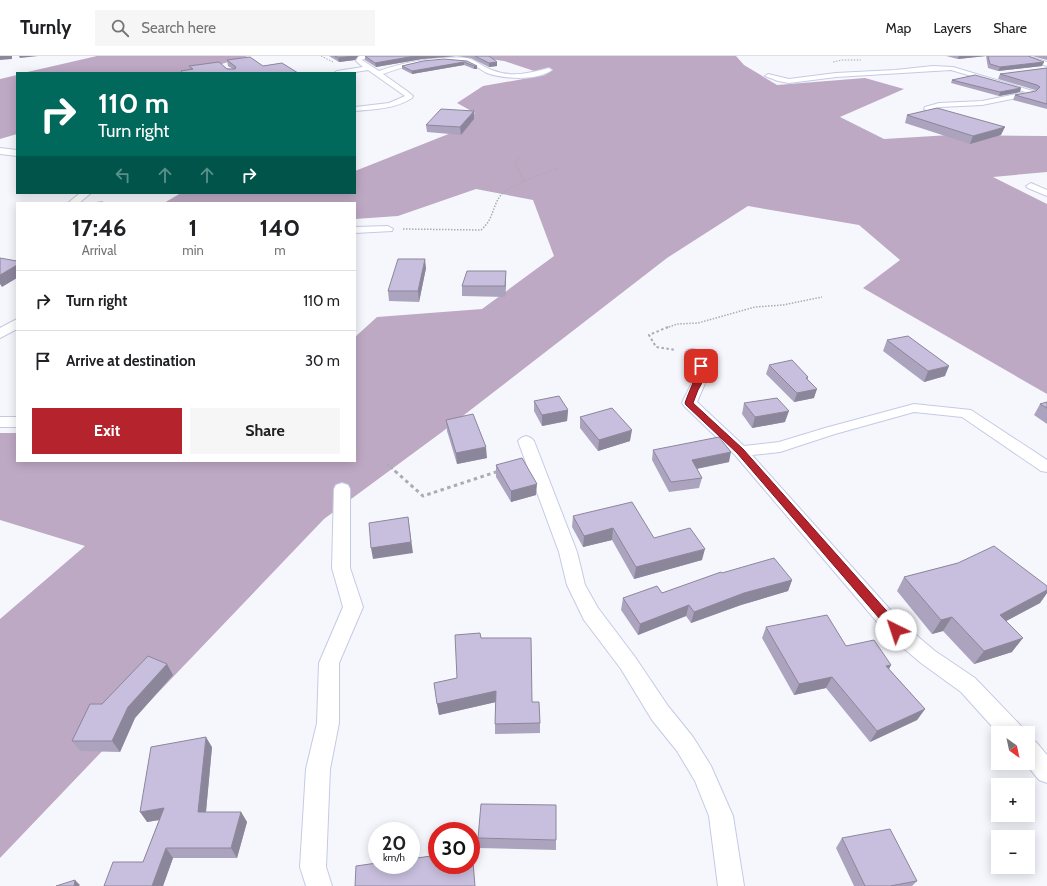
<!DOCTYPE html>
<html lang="en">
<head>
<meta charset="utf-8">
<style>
	:root { --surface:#fff; --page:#f6f6f6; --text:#202124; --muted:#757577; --line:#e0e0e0; --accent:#b5242d }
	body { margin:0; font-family:Cabin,sans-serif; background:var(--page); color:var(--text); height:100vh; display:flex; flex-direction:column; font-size:15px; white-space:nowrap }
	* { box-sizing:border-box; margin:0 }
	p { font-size:13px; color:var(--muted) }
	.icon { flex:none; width:22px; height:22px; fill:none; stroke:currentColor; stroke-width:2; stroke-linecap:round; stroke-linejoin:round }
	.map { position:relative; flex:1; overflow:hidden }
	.drawer { position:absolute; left:16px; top:146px; width:340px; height:260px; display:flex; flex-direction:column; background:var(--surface); border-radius:0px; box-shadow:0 2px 10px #0003 }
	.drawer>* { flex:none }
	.banner { position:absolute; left:16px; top:16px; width:340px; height:122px; border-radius:0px; box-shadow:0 2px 10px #0003; background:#00695c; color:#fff; overflow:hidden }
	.needle { width:26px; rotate:147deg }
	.fabs { position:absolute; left:991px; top:670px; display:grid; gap:8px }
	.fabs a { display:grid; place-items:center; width:44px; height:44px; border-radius:0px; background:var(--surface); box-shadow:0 2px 10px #0003; font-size:20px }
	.speed { position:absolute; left:368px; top:766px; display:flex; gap:8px; font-size:20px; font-weight:700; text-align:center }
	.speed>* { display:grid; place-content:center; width:52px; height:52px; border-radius:50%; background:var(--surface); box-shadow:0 2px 10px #0003; line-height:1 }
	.speed small { font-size:10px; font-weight:400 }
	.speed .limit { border:6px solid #d22; background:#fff; color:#111 }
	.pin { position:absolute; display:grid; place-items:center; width:34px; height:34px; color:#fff; margin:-17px; border-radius:8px; box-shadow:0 2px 6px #0006 }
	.me { position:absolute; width:44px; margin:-22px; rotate:319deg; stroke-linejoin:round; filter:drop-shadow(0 0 3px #0008) }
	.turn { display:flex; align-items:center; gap:14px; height:84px; padding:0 16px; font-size:18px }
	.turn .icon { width:52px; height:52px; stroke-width:2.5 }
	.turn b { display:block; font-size:28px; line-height:34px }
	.lanes { display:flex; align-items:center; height:38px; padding:0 16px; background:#0003; justify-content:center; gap:20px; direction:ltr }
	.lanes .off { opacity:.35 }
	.eta { display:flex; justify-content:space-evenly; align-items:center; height:68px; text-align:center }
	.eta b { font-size:24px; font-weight:700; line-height:28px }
	.button { display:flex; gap:8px; margin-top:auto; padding:8px 16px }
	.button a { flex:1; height:46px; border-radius:0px; background:var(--accent); color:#fff; font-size:16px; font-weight:700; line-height:46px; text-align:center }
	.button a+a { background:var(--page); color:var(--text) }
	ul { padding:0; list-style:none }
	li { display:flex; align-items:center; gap:12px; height:60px; padding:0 16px; border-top:1px solid var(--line) }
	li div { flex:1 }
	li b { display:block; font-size:15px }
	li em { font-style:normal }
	header { display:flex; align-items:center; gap:24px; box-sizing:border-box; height:56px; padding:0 20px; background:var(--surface); border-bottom:1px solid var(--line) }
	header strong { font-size:19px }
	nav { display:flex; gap:22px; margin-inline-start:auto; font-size:14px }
	.search { width:280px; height:36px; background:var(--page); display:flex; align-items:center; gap:10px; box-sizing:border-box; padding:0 14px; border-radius:0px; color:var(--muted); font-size:15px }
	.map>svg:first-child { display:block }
	.forest { fill:#bea9c4 }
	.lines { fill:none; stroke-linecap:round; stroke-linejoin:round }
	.minor-casing { stroke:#c4cae6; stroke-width:2 }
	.path-far3 { stroke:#aaabb3; stroke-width:1; stroke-dasharray:1.5 1.5; stroke-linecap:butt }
	.path-far2 { stroke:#aaabb3; stroke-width:1.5; stroke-dasharray:1.5 1.5; stroke-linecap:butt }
	.path-far1 { stroke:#aaabb3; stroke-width:2; stroke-dasharray:2.5 2.5; stroke-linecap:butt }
	.path { stroke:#aaabb3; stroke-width:3; stroke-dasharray:3.5 3.5; stroke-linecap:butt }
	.minor { fill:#fff; fill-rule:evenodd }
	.wall { fill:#aca4bf }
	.shaded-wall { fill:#8c869b }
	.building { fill:#c8bfde; stroke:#8c869b }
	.route { fill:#b5242d; stroke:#76171d }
</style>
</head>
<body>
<header>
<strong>Turnly</strong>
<div class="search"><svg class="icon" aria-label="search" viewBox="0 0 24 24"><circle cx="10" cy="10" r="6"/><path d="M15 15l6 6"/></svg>Search here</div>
<nav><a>Map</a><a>Layers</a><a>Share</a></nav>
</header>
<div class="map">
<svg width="1047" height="830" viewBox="0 0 1047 830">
	<rect width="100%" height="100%" fill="#f6f7fd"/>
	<!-- forest -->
	<path class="forest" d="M97,0H248L192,17H23Z
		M467,0H736L744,9L777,29L865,22L904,33L840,61L884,83L950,79L1047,80V116L993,121L1047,148V338L863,232L900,204L859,169L748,150L667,202L442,376L324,463L0,802V563L85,490L0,464V377H17V405H355V281L377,261L482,253L554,200L533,144L476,133L398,160L355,163V147H164L181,137H355V115L451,77L475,57L457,47L483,30L546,19L504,5Z
		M17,19V78L0,83V23Z"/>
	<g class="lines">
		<defs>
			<path id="minor" d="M360,0H370L362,4L379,15C404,6 439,0 467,2C476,4 483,11 492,14C511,22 530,17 549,12L552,14C538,25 503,23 487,17C479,13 473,7 465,6C439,1 407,9 383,18L407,35L413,40L412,42C395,53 375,53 355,55V51L389,47L405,40L368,14L349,17H334L337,15L363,11L356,5L358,1Z
				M1018,0H1027L1047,6V10Z
				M933,10L953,11L1036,36L1032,39L982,49L940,51L928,55L924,53L925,51L939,47L982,45L1026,36L951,14L836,21L789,27L778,25L765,20L768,18L789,23L836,17L895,14Z
				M0,92L17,94V100L0,98Z
				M1031,127L1047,134V140L1028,132L1026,130Z
				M80,137H91L79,147H68Z
				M388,170L393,173L392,175L355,177V171Z
				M17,263V273L0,282V272Z
				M692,293L697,294L708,311L706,325L697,346L744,390L779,386L825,372L914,348L971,354L1047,404V416L1041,415L962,361L914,356L835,378L780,396L752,399L903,568L935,595L975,622L1021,670L1024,677H998L961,636L921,607L889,580L735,399L684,350L682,347C686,336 699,320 693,308C691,304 688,300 685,297L687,294Z
				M0,361H17V371H0Z
				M526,380L531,382L534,385L577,496L585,529L598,552L635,601L668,650L693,681L711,710L733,760L744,830H718L709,760L695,725L677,695L652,664L621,613L584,564L567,529L559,496L518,385L521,382Z
				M342,427L348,429L350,433V512L363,551L339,607V667L330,713L326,811L332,830H306L300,811L306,713L317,667L319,607L343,551L332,512L334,433L336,429Z
				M1028,683L1036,686L1047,699V727L1039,724L1025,707H1028Z"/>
		</defs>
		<!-- minor casing -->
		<use href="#minor" class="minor-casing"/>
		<!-- path-far3 -->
		<path class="path-far3" d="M321,0L333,6
			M833,6L842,4H861"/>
		<!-- path-far2 -->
		<path class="path-far2" d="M521,101L515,106L524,125
			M403,173L481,174C494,163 492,150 501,139C508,129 546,117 558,112
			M666,272L677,268L698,267L755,251L783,249L822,241"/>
		<!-- path-far1 -->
		<path class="path-far1" d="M668,271L649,279L656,291L676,294
			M387,408L396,416
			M496,416L499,415"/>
		<!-- path -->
		<path class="path" d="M395,415L423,440L499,415"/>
		<!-- minor -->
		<use href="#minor" class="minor"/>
	</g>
	<!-- wall -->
	<path class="wall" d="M329,0H358L355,4L339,6Z
		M365,0H489L497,10L489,11L471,2L456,0L422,3L376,11L365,4Z
		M946,0H1028L1042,10L998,15L988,12L986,0L958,3Z
		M1032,0H1047V4Z
		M227,4L263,10L298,17H181V15L190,14L189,10L233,13L228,10Z
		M467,5L477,13H474L464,9L412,18L402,13V10Z
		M1047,12V53L1013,44L1015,39L1036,35L1035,34L998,23L1000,18Z
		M952,24L1020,36L999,40L951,27Z
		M907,59L1001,79L970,88L905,67Z
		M474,63L461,79L427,76L426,69Z
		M426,212L419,246L389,245L388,235Z
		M506,225L505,241L462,240V230Z
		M887,284L945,320L924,326L883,295Z
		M769,309L808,321V324L814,342L794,346L766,318Z
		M534,345L568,354L567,365L542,370L534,355Z
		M1047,346V368L1034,359L1040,348Z
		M744,347L785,366L752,372L742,358Z
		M580,361L630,385L598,395L580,372Z
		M446,364L487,402L457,408L447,375Z
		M653,394L729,406L697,413L702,422L699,432L669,436L652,404Z
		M496,409L536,439L511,446L496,421Z
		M573,460L654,482L702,504L634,523L612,484L583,491L572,471Z
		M958,507L1047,530V537L1040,547L1006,565L1012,596L974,608L943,575L932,578L897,535L904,521Z
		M722,517L792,524L788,535L741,549L691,567L686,560L638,579L621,554L623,542L662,537Z
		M766,571L846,590L891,609L889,613L925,653L917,664L870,686L826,632L794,639L762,582Z
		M481,582L532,646L540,667V677L495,678V668L496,646L439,659L434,627L457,622Z
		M167,608L173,619L135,662L120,696L80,695L72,685L102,648Z
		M212,691L206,756H241L247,766L237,802H173L163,830H104L143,806L159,764L147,766Z
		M478,782L556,784V794L479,792Z
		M842,782L917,825L912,830H854L836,792Z"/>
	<!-- shaded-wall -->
	<path class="shaded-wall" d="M0,0H12V3L0,4Z
		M19,0H38L20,2Z
		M354,0H358L355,4L339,6L338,2Z
		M415,0H456L422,3L376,11L375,7Z
		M959,0H986L958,3Z
		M464,6V9L412,18V15Z
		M497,6V10L489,11V7Z
		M1044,6L1042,10L998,15L1000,11Z
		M474,10H477V13H474Z
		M1021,32L1020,36L999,40L1000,36Z
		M474,55V63L461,79L460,71Z
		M1005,71L1001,79L970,88L973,80Z
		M425,203L426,212L419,246L418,235Z
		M17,209V222L2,231L0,228V219Z
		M506,215V225L505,241V230Z
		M949,310L945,320L924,326L928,315Z
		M817,333L814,342L794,346L797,337Z
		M568,354L567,365L542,370V359Z
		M789,355L785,366L752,372L755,361Z
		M632,374L630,385L598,395L599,384Z
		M486,391L487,402L457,408L456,397Z
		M731,396L729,406L690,414L692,404Z
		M537,428L536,439L511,446V435Z
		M408,461L413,497L373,503L371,492Z
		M613,472L612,484L583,491L584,480Z
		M705,493L702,504L634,523L636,511Z
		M792,524L788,535L741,549L691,567L694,556L744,537Z
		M1047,534V537L1040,547L991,573L1000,559Z
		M689,549L686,560L638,579L640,568Z
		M952,561L943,575L932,578L941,564Z
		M1023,582L1012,596L974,608L984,595Z
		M167,608L173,619L135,662L120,696L112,685L128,651Z
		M891,609L885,620L886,610Z
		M832,621L826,632L794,639L799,628Z
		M496,635V646L439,659L437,648Z
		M925,653L917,664L870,686L877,675Z
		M206,681L212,691L205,766L198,756Z
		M164,752L171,762L147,766L140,756Z
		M241,756L247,766L237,802L231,792Z
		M166,792L173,802L163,830H152Z
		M75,824L80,829L79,830H74Z"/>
	<!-- building -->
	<path class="building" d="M335,0H354L338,2Z
		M365,0H415L375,7Z
		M475,0H489L497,6L489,7Z
		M988,0H1028L1044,6L1000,11L990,8Z
		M250,1L263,10L282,7L298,17H183L181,15L193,13L189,10L219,6L227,13H235L236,11L227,4Z
		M444,3L467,5L477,10H474L464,6L412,15L402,10L423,5Z
		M1047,12V48L1015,39L1036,35L1040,31L1037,29L1000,18Z
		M975,19L1021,32L1000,36L952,24Z
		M937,52L1005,71L973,80L907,59Z
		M441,53L474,55L460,71L426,69Z
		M103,146V147H89Z
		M0,202L17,205V209L0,219Z
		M398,203H425L418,235H388Z
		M467,215H506L505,230H462Z
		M908,280L949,310L928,315L887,284Z
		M792,304L808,321L806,322L817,333L797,337L769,309Z
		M559,340L568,354L542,359L534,345Z
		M777,342L789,355L755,361L744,347Z
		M1047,346V352L1040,348Z
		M612,352L632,374L599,384L580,361Z
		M473,358L486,391L456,397L446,364Z
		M719,381L731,396L692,404L702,422L671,426L653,394Z
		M522,402L537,428L511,435L496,409Z
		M632,446L654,482L690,472L705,493L636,511L613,472L584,480L573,460Z
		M408,461L411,486L371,492L369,467Z
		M994,490L1047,530V534L1000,559L1023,582L984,595L952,561L941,564L904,521L958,507Z
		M774,502L792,524L744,537L694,556L689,549L640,568L623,542L657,530L662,537L721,516L722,517Z
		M827,559L846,590L874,584L891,609L886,610L925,653L877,675L832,621L799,628L766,571Z
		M480,577L481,582H531L532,646H539L540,667L495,668L496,635L437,648L434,627L457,622L455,579Z
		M148,600L167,608L128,651L112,685H72L90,648H102Z
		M206,681L198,756H241L231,792H166L152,830H104L113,806H143L164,752L140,756L151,691Z
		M481,748L556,749V784L478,782Z
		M890,773L917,825L890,830H865L842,782Z
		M471,794H472L475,830H355L356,810L377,807V809H411V803L437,799V809H471Z
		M75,824L74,830H56Z"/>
	<!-- route -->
	<path class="route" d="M701,308L705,310L703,325L698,334L693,347L743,393L900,570L901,574L900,577L896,578L892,577L737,397L686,349L685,347C690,332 695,326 697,310Z"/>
</svg>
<div class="fabs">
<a><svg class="needle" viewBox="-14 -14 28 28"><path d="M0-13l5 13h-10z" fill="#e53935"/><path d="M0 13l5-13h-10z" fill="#757577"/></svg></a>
<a>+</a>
<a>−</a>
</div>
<div class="speed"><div>20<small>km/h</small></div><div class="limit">30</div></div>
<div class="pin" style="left:701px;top:310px;background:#d93025"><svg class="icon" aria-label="arrive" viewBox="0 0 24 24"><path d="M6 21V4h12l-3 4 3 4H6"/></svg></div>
<svg class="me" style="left:896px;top:574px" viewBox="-20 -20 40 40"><circle r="19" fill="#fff"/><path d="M0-13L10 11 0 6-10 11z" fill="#b5242d"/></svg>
<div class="banner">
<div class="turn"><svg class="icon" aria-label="right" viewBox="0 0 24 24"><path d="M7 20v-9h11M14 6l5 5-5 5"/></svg><div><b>110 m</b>Turn right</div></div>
<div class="lanes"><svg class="icon off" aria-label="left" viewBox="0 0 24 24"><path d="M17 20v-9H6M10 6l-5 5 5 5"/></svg><svg class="icon off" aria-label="ahead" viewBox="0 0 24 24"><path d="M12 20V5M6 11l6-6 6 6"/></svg><svg class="icon off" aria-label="ahead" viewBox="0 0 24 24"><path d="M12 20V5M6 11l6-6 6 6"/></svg><svg class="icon" aria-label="right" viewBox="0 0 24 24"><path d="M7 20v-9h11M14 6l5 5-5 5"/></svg></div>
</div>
<section class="drawer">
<div class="eta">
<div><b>17:46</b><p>Arrival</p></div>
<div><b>1</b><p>min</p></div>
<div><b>140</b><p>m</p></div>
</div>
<ul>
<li><svg class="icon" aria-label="right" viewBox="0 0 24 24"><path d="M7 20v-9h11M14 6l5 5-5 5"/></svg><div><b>Turn right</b></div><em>110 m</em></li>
<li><svg class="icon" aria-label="arrive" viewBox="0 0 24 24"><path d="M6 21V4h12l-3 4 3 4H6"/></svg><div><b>Arrive at destination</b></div><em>30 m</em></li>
</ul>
<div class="button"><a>Exit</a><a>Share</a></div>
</section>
</div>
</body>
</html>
